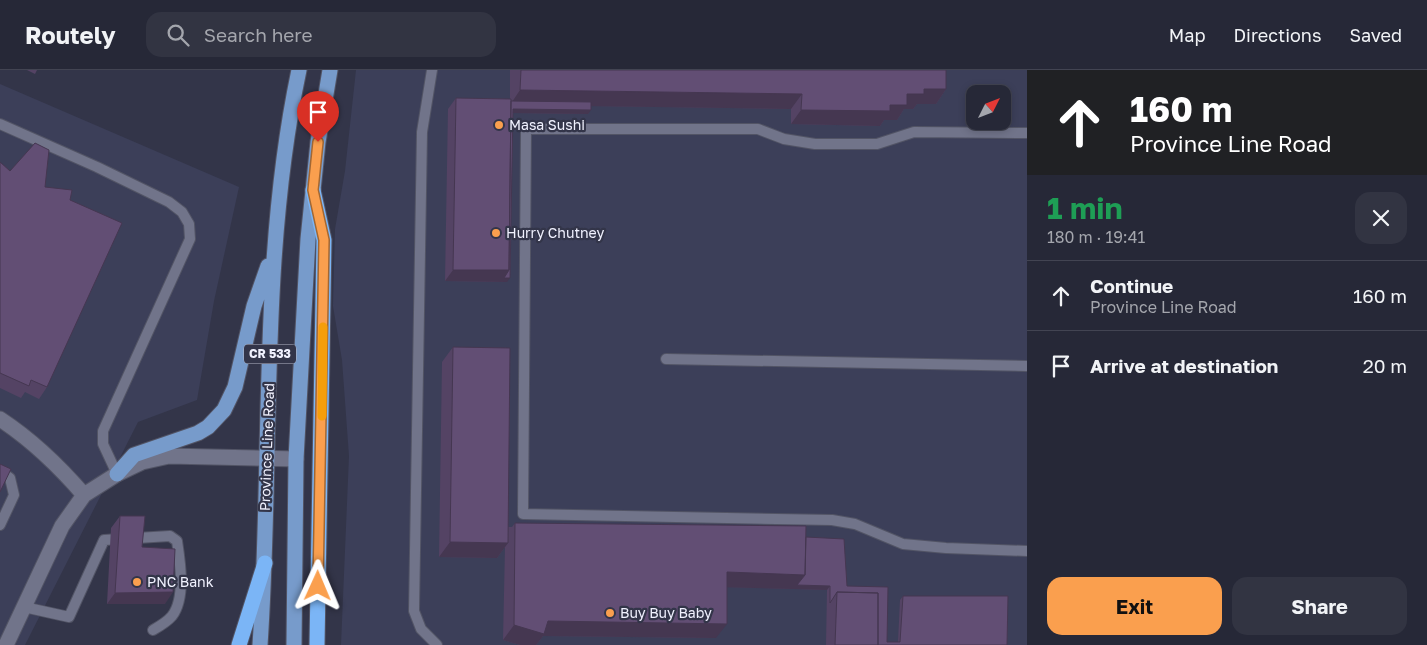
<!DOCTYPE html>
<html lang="en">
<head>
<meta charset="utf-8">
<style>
	:root { --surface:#262837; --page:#323442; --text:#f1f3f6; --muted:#a4a6ad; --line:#424452; --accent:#fa9f4e }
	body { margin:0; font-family:"Golos Text",sans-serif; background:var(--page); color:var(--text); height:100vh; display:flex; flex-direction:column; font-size:19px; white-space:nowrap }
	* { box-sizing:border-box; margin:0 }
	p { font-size:16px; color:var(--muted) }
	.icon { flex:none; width:28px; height:28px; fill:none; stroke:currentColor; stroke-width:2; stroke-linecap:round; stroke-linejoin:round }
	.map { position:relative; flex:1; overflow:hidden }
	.side { display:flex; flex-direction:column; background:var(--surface); width:400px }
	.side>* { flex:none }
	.hud { background:#202124; color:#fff; overflow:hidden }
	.needle { width:32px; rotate:48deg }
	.controls { position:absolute; left:966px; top:15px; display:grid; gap:10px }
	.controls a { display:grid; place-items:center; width:45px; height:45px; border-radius:10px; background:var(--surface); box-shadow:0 2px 8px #0003,0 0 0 1px var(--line); font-size:25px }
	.pin { position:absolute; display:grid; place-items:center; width:42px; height:42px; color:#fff; margin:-51px -21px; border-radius:50% 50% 50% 0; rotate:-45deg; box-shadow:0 0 5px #0007 }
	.pin .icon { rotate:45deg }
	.me { position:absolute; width:55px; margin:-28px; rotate:1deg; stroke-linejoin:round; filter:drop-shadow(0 0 4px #0008) }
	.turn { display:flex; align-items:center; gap:18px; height:105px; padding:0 20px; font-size:22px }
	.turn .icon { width:65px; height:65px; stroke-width:2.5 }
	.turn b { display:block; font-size:35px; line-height:42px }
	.round { display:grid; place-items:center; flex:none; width:52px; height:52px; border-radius:15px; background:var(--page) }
	.headline { display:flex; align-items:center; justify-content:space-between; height:85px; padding:0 20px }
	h1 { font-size:30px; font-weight:700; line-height:38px; color:#1e9e55 }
	.action { display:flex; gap:10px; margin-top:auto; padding:10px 20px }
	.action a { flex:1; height:58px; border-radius:15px; background:var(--accent); color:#111; font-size:20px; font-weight:700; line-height:58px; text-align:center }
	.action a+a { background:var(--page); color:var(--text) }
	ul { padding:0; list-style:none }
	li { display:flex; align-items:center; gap:15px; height:70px; padding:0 20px; border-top:1px solid var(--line) }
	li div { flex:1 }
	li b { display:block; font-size:19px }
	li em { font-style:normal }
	header { display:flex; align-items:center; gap:30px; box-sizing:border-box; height:70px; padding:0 25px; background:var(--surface); border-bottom:1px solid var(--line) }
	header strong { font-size:24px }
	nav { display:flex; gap:28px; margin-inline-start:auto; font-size:18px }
	.search { width:350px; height:45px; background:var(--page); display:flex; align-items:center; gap:12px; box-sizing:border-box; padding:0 18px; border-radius:15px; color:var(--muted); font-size:19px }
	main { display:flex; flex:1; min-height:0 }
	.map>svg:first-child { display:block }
	.built { fill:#3c3f59; fill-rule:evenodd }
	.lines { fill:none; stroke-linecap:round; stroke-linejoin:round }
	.lane-casing { stroke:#525465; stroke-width:12 }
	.street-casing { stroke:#525465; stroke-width:17 }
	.primary-casing { stroke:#525465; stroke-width:17 }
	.highway-casing { stroke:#525465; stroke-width:17 }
	.lane { stroke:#71748a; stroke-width:10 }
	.street { stroke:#71748a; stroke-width:15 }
	.primary { stroke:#779bcb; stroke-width:15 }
	.highway { stroke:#7bb5f6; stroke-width:15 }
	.wall { fill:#544364 }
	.shaded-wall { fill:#453751 }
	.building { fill:#624e74; stroke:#453751 }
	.route-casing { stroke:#a26733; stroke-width:12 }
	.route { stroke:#fa9f4e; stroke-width:9 }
	.slow { stroke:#f59e0b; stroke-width:9 }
	.poi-dot { fill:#fa9f4e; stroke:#333549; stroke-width:2 }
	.labels { text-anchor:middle; stroke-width:4.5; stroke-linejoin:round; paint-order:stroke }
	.shield { fill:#333549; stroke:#b7b9c8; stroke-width:1 }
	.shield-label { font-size:12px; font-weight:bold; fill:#f0f1fe }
	.poi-label { font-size:14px; fill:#f0f1fe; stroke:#333549; text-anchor:start }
	.street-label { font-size:14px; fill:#f0f1fe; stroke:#333549 }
</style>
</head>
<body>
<header>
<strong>Routely</strong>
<div class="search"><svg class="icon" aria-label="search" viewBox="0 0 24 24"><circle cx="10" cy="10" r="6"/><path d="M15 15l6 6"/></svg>Search here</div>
<nav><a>Map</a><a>Directions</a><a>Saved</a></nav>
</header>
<main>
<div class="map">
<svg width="1027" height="575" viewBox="0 0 1027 575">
	<rect width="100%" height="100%" fill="#333549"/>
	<!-- built -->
	<path class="built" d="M356,0H1027V575H341L349,386L342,290L333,236L335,159L345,101ZM975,24H1002V51H975Z
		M0,14L239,117L214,231L197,330L138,352L25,575H0Z"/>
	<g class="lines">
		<defs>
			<path id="lane" d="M432,0L422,62L414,541L421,559L437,575
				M0,54L97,97L169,132L182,142L189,154L190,169L103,361V374L117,404
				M1027,63L914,62L877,74H815L784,69L758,59H526L523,444L832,450L855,454L903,474L946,478L1027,481
				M666,289L1027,296
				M0,401L10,408L14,425L0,455
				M24,537L69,547L104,470L170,466L177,471C180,491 186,528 172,546C167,552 160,556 153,560"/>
			<path id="street" d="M0,349C32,370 59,396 84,425
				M6,575L62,456L84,425L117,404L142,392L169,386L296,389"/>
			<path id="primary" d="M117,404L134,385L198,363L208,357L224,340L235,317L254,236L268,196
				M260,575C273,383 259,189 299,0
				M294,575L296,389L308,169L318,72L330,0"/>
			<path id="highway" d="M313,120L324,170L317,575
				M239,575L265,493"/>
		</defs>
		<!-- lane casing -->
		<use href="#lane" class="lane-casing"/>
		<!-- street casing -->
		<use href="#street" class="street-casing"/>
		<!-- primary casing -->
		<use href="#primary" class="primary-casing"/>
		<!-- highway casing -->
		<use href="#highway" class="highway-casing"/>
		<!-- lane -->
		<use href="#lane" class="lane"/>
		<!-- street -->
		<use href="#street" class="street"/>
		<!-- primary -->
		<use href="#primary" class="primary"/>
		<!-- highway -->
		<use href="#highway" class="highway"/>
	</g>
	<!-- wall -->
	<path class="wall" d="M27,0H37L35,4Z
		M510,0H946V19L936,34H917L913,39H904L897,50H884L880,56L791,54V39L591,36L588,44L513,43L507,212L445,211L448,39L456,28L510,29Z
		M0,92L10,101L45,117L47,317L39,329L25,322L21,328L0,318Z
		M453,277L508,457H512L515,453L806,467L847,516L887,572H898L900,530L903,526L1007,575H826L827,520L727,517L716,568L543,566L536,575H520L503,570L505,477L497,488L439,487L442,292Z
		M120,446L142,477L165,534H107L111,458Z"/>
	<!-- shaded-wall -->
	<path class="shaded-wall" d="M924,19H946L936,34H917L913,39H904L897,50H884L880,56L791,54L801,40L890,35L907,24Z
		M520,20L802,24L791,39L510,35Z
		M513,39L591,40L588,44L510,43Z
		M453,200H509L510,208L507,212L445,211Z
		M450,472L508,473L497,488L439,487Z
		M727,502L805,505L794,519L717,517Z
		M797,515L830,516L827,520L794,519Z
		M173,522L165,534H107L115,523Z
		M548,551L727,554L716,568L543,566L536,575H520L503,570L514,555Z"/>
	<!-- building -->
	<path class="building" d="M521,0H946V19H924V24H907V35H890V41L801,40L802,24L520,20Z
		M456,28L511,29L509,200H453Z
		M511,31L591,32V40L513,39L510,208H504L509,200Z
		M35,73L49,80L45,117L72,120L70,130L122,153L47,317L31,310L29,316L0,303V92L10,101Z
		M453,277L510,278L508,473L450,472Z
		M0,394L11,399L0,422Z
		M120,446H145L142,477L175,479L173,522L115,523Z
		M515,453L806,456L805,505L727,502V554L548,551L544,564L514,555Z
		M806,467L844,469L847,516L888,517L887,572H900L903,526H1008L1007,575H878V523L837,522L830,533V516L797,515L805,505Z
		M837,522L878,523V575H835Z"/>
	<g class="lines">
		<defs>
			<path id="route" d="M318,72L313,120L324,170L318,516"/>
		</defs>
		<!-- route casing -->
		<use href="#route" class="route-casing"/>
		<!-- route -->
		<use href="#route" class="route"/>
		<!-- slow -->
		<path class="slow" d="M322,346L323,257"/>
	</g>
	<!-- markers -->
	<g class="poi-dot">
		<circle cx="499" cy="55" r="5"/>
		<circle cx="496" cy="163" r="5"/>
		<circle cx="137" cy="512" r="5"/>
		<circle cx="610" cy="543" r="5"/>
	</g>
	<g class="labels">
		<!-- shield labels -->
		<rect class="shield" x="244" y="274.5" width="52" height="19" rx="4"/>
		<g class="shield-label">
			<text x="270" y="288">CR 533</text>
		</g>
		<!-- poi labels -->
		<g class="poi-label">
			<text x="509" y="60">Masa Sushi</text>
			<text x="506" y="168">Hurry Chutney</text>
			<text x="147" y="517">PNC Bank</text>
			<text x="620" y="548">Buy Buy Baby</text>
		</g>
		<!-- street labels -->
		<g class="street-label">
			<text transform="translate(267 377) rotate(-88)" y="5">Province Line Road</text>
		</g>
	</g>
</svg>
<div class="controls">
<a><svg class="needle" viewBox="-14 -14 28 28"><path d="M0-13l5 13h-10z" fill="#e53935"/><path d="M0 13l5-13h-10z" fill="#a4a6ad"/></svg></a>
</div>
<div class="pin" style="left:318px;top:72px;background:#d93025"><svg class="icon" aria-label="arrive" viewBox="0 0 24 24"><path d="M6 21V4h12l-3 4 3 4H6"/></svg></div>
<svg class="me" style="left:318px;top:516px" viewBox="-20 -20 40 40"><path d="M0-17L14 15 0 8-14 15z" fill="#fa9f4e" stroke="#fff" stroke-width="4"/></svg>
</div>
<section class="side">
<div class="hud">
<div class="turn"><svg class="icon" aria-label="ahead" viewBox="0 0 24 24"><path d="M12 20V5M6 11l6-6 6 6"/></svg><div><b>160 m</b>Province Line Road</div></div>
</div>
<div class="headline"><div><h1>1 min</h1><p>180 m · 19:41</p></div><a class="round"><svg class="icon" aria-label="close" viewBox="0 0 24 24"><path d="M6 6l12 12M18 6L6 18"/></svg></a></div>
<ul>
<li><svg class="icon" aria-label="ahead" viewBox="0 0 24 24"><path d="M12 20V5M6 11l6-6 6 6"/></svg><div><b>Continue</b><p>Province Line Road</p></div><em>160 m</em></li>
<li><svg class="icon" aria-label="arrive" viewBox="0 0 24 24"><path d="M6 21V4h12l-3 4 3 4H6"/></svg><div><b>Arrive at destination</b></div><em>20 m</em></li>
</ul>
<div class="action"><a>Exit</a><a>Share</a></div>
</section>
</main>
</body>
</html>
